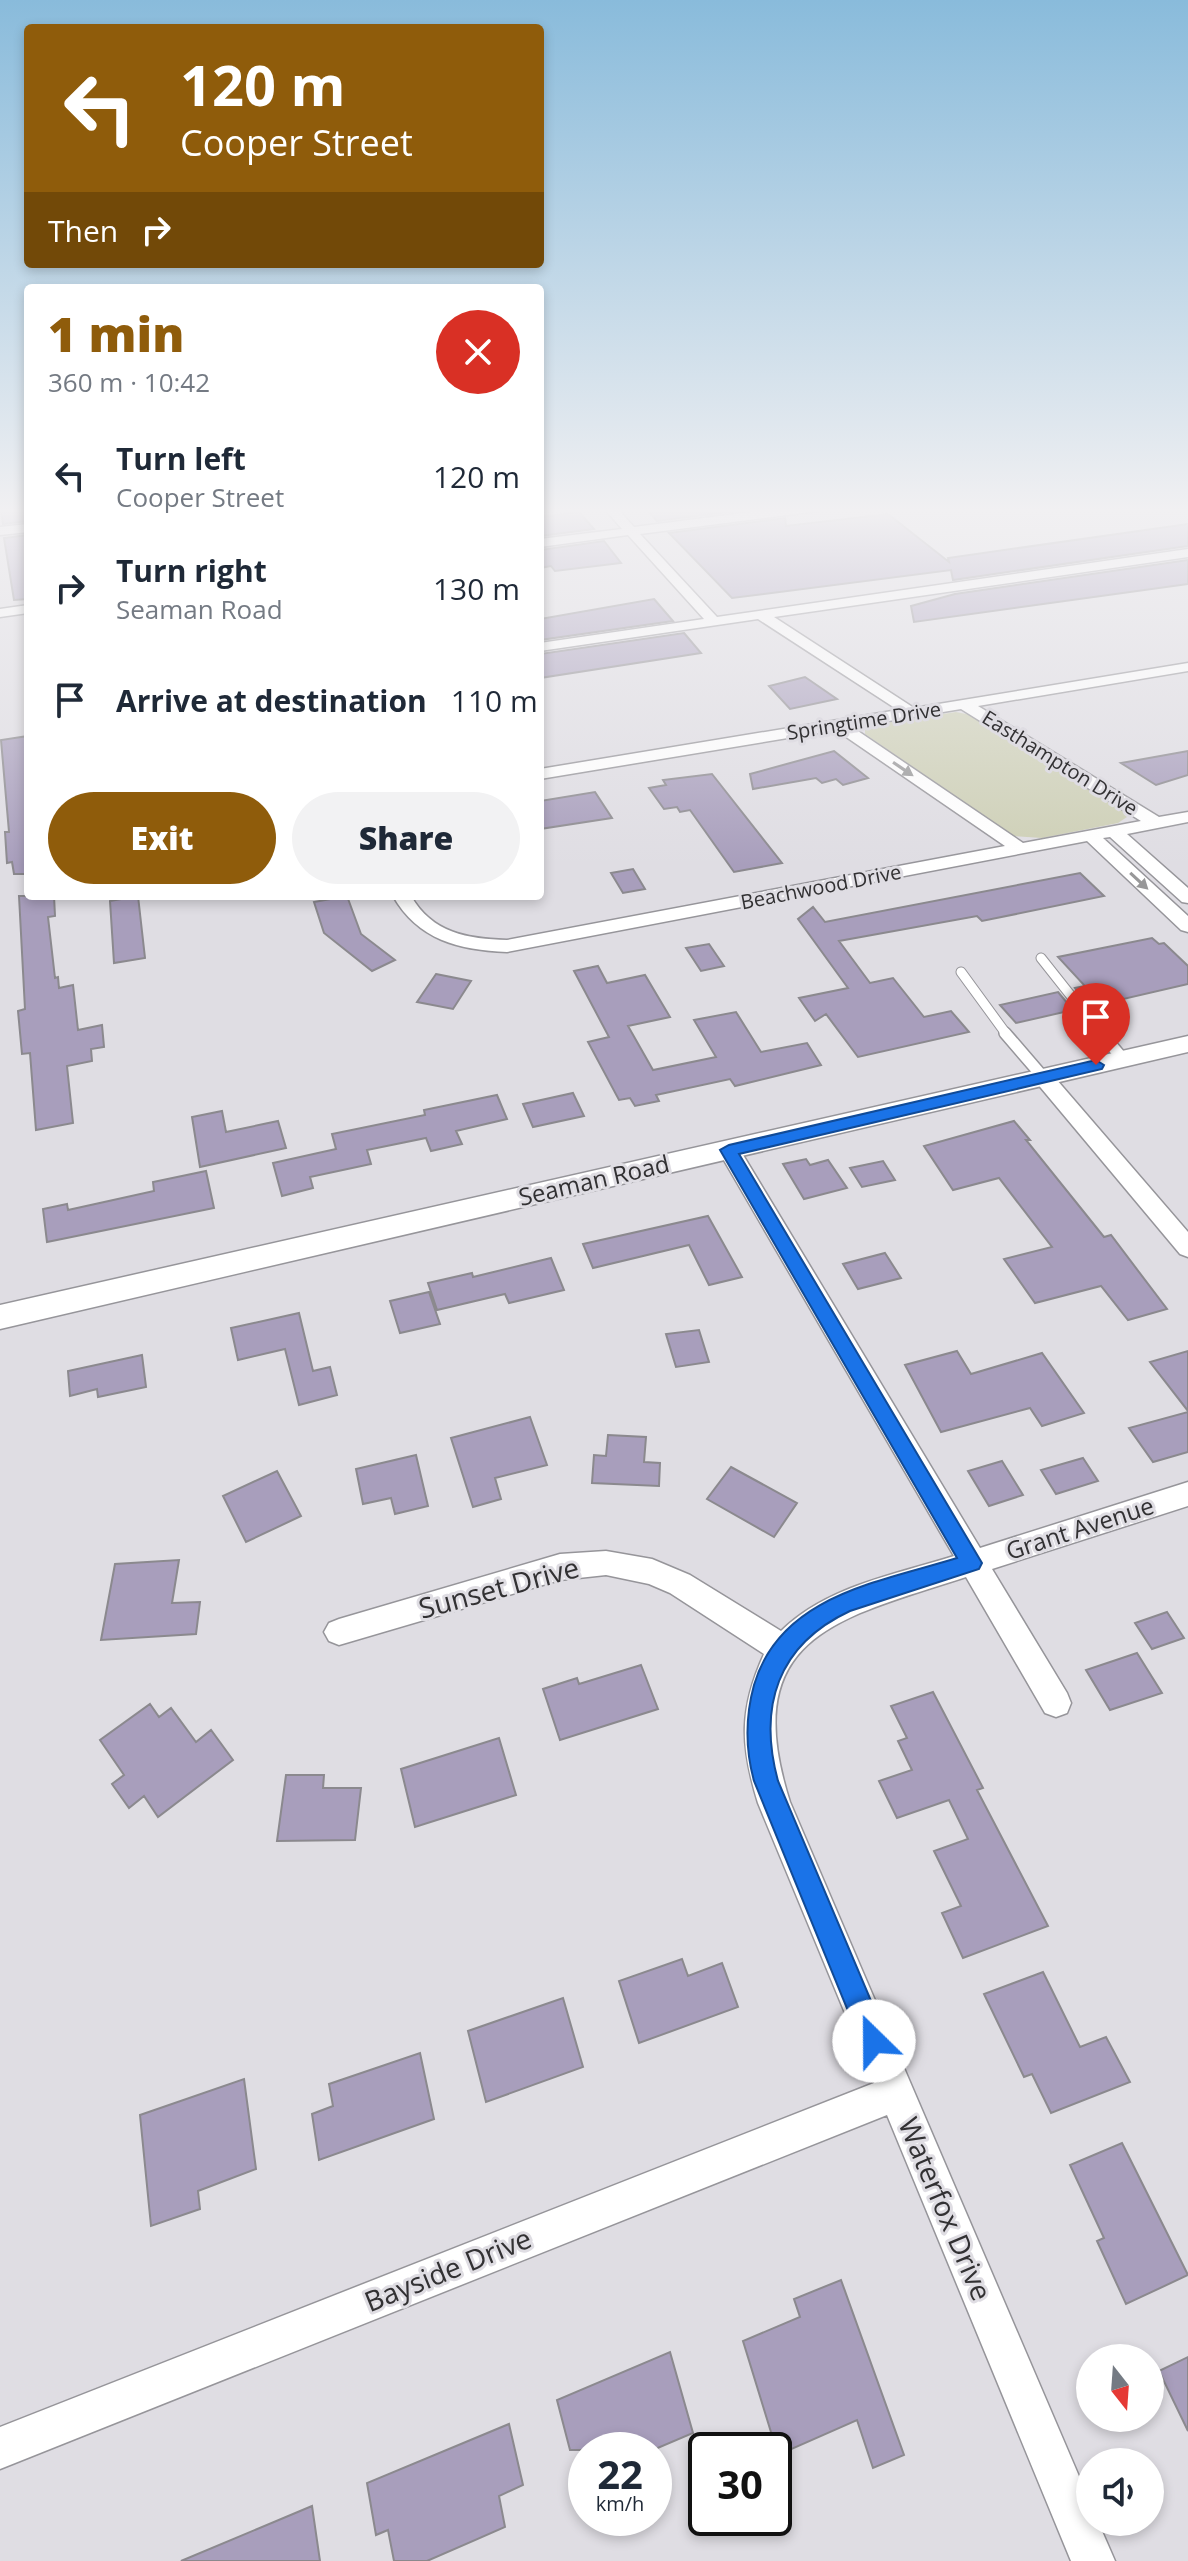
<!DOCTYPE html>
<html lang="en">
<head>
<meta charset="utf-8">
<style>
	:root { --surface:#fff; --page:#f2f2f3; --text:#1f2937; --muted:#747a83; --accent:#8f5c0b }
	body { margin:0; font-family:"Open Sans",sans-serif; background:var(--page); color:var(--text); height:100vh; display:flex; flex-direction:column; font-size:30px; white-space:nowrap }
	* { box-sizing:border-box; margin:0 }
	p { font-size:26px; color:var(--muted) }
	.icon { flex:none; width:44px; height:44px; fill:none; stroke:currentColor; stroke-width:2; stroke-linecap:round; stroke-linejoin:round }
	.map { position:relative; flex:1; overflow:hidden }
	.side { position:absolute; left:24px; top:284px; width:520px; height:616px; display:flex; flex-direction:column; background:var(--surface); border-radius:8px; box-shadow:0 4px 12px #0003 }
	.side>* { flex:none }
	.top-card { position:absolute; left:24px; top:24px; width:520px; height:244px; border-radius:8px; box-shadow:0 4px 12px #0003; background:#8f5c0b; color:#fff; overflow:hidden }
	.needle { width:52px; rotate:163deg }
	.tools { position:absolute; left:1076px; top:2344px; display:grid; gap:16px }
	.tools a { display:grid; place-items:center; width:88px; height:88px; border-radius:50%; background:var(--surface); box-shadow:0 4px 12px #0003; font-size:40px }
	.speed { position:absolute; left:568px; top:2432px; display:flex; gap:16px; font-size:40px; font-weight:700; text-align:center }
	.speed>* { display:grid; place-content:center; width:104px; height:104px; border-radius:50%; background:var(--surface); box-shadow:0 4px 12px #0003; line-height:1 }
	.speed small { font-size:20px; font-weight:400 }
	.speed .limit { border:4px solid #111; border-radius:12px; background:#fff; color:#111 }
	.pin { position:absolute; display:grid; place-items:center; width:68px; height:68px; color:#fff; margin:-82px -34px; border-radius:50% 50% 50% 0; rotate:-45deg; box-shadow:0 0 8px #0007 }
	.pin .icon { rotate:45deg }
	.me { position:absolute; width:88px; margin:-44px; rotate:337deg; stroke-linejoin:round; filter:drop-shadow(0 0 6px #0008) }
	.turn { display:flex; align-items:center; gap:28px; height:168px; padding:0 24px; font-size:36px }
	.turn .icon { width:104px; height:104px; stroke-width:2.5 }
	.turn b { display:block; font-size:56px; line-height:68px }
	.then { display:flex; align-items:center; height:76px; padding:0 24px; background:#0003; gap:16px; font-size:30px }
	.round { display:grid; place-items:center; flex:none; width:84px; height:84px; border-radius:42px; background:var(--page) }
	.summary { display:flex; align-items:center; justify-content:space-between; height:136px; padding:0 24px }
	h1 { font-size:48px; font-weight:800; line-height:60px; color:var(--accent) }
	.action { display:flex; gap:16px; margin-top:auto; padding:16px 24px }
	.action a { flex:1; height:92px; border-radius:48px; background:var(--accent); color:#fff; font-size:32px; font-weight:800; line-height:92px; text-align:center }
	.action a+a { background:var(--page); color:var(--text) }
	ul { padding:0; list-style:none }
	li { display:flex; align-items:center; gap:24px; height:112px; padding:0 24px }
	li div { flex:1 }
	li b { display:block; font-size:30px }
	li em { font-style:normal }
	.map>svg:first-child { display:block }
	.green { fill:#cdcfb5 }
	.building { fill:#a89ebc; stroke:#8b898e; stroke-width:2 }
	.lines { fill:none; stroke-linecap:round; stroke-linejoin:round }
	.service-far1-casing { stroke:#96959a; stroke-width:11 }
	.service-casing { stroke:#96959a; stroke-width:14 }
	.minor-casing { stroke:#96959a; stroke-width:3 }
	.tertiary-casing { stroke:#96959a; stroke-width:3 }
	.service-far1 { stroke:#fff; stroke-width:9 }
	.service { stroke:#fff; stroke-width:11 }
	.minor { fill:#fff; fill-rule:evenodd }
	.tertiary { fill:#fff; fill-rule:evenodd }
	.oneway { fill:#989899 }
	.route { fill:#1a73e8; stroke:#114b97; stroke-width:2 }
	.labels { text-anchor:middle; stroke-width:6; stroke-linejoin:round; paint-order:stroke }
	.far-street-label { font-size:20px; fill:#323133; stroke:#dfdde3 }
	.street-label { font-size:24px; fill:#323133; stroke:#dfdde3 }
	.near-street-label { font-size:28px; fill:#323133; stroke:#dfdde3 }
</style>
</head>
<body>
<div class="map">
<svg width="1188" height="2561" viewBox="0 0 1188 2561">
	<rect width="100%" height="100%" fill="#dfdde3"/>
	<!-- green -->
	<path class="green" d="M956,712L971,715L1121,807L1127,817L1118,823L1042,838L1013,836L865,734V729L872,725Z"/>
	<!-- building -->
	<path class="building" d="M28,507V521L3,524L1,510Z
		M644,507H765L657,521Z
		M579,512L594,529L540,536V517Z
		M888,514L949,562L948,558L1188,524V546L953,580L951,570L732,598L669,533L785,518L786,526Z
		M28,535V599L14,600L4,538Z
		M604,541L621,563L555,571L551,566L540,568V550Z
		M1188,560V584L914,622L911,606L955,594Z
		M654,599L673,621L540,640V619Z
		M684,633L701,653L540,678V654Z
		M805,677L837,699L790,709L769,686Z
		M28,736V874H14L12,862L7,863L5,832H9L1,740Z
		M834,751L868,778L843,785L836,779L822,783L816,778L753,789L750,774Z
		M1188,751V775L1156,785L1121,763Z
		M712,774L782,863L734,872L690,810L680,812L677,807L664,809L649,788L666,785L663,780Z
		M595,792L612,818L540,829V801Z
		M633,869L645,889L623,893L611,873Z
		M1080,873L1104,896L982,921L977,916L839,941L870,983L893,978L924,1017L951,1011L969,1032L858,1057L826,1014L815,1021L799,998L848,988L798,919L813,907L825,922Z
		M19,896H54L55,916L48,917L55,978L58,977L59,988L73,985L78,1030L102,1025L104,1047L91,1049L92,1061L67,1066L73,1123L36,1130L30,1053L22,1054L18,1011L25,1009Z
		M138,896L145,958L114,963L110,901Z
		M347,896L361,934L395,960L372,971L324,933L314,902Z
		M1152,938L1159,944L1164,943L1188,966V984L1089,1007L1075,988L1085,986L1058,957Z
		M709,944L724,966L701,971L686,948Z
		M598,966L607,983L645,975L670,1017L628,1026L653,1070L716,1057L694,1020L736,1012L761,1052L807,1043L821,1065L735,1086L730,1079L656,1095L659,1101L635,1106L630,1098L619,1100L588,1042L609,1037L574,971Z
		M436,974L471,981L453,1009L417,1002Z
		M1058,992L1073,1010L1016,1023L1000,1005Z
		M573,1093L584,1116L533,1127L523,1104Z
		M497,1095L507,1119L456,1131L462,1144L431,1151L426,1138L367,1150L371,1164L310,1177L313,1188L282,1196L273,1163L336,1149L332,1134L425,1115L424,1110Z
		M222,1111L226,1132L278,1121L286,1148L200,1167L192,1117Z
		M1014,1121L1030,1140H1026L1104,1237L1111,1235L1167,1309L1128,1320L1101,1286L1035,1303L1004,1259L1052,1247L999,1178L953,1190L924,1146Z
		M806,1159L810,1165L828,1160L847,1188L804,1199L783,1164Z
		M883,1161L895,1180L862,1187L850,1168Z
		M206,1171L214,1208L47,1242L43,1209L67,1204L68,1210L154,1191L153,1182Z
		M708,1216L742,1277L709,1285L689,1245L593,1268L583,1244Z
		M885,1253L901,1278L858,1289L843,1264Z
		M551,1258L564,1290L509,1303L505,1294L437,1310L428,1283L472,1273L473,1277Z
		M429,1292L440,1324L400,1333L390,1301Z
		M299,1313L313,1371L330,1367L337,1395L299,1405L285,1349L238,1360L231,1328Z
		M699,1330L709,1362L676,1367L666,1334Z
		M957,1351L971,1374L1042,1353L1084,1413L1042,1426L1030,1408L941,1432L905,1365Z
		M1188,1351V1411L1150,1362Z
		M142,1355L146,1387L98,1397L97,1389L70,1396L68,1371Z
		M1188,1412V1452L1153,1462L1129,1428Z
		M530,1417L547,1465L495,1478L501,1499L473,1507L451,1438Z
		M608,1435L646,1437L644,1462L660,1463L659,1486L592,1483L594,1455L606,1456Z
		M416,1455L428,1506L395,1514L391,1498L363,1504L356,1469Z
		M1083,1458L1098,1481L1056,1494L1041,1470Z
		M1002,1461L1023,1495L989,1506L968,1471Z
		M731,1467L797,1503L774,1537L707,1499Z
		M277,1471L301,1516L246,1542L223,1496Z
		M179,1560L172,1603L200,1602L196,1634L101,1640L115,1564Z
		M1167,1612L1184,1638L1152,1649L1135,1623Z
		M1137,1653L1162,1693L1110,1710L1086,1670Z
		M641,1665L658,1709L560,1740L543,1689L577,1678L579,1684Z
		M933,1692L983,1788L977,1790L1048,1926L963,1958L942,1913L961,1906L934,1851L968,1839L949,1800L897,1818L879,1781L912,1770L898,1741L907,1738L891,1706Z
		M150,1704L159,1717L171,1708L196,1742L211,1730L233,1760L158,1817L144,1796L129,1808L112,1784L124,1775L100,1740Z
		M499,1738L516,1795L415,1827L401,1769Z
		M286,1775H324L323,1788H361L355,1840L277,1841Z
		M682,1959L688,1976L722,1963L738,2007L639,2043L619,1981Z
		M1043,1972L1080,2047L1106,2037L1130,2082L1051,2113L1032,2074L1024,2077L984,1994Z
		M563,1998L583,2067L486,2102L468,2031Z
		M420,2053L434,2119L319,2160L312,2114L333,2106L329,2084Z
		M244,2079L256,2169L198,2191L200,2209L151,2226L140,2115Z
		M1122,2143L1188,2275L1126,2304L1097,2241L1104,2238L1070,2165Z
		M841,2280L904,2455L873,2468L857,2420L778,2455L743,2341L800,2317L794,2299Z
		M670,2352L693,2433L653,2450H570L557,2400Z
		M1188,2357V2431L1159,2371Z
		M509,2424L523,2485L499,2496L505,2527L427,2561H394L388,2530L376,2535L367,2483Z
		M312,2506L320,2561H181Z"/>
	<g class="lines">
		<defs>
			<path id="service-far1" d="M1041,958L1102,1035
				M961,972L1007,1035"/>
			<path id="service" d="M1005,1033L1043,1077
				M1101,1033L1123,1059"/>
			<path id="minor" d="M603,507H616L634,527L789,507H824L818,511L640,534L717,617L1188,549V557L774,617L914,708L1188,663V671L978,706L1159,817L1188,812V822L1127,834L1188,888V903L1182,902L1110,837L1103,838L1188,916V932L1181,930L1087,841L507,952C459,950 418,940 393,896H411C432,933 468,939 507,940L1005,846L836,730L540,779V769L898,710L758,619L540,651V643L704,619L628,535L540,547V539L622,529ZM961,709L1141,821L1023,843L852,727Z
				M28,524V532L0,535V527Z
				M28,605V613L0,617V609Z
				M1043,1070L1050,1072L1188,1232V1257L1180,1254L1036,1082L1033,1077L1036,1072Z
				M729,1143L737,1145L980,1548L1188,1482V1506L992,1569L1067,1693L1071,1703L1067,1713L1056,1717L1045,1713L966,1577C837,1619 737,1636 790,1802L1090,2502V2522H1098L1115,2561H1071L887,2115L0,2469V2427L874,2083L758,1803C740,1745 739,1709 764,1654L670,1593L649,1584L606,1575L560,1580L339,1645L329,1641L324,1632L329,1623L339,1619L560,1554L606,1551L652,1559L690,1575L781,1631C827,1586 894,1575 954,1556L718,1150L721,1145Z"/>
			<path id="tertiary" d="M1188,1036V1052L0,1329V1305Z"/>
		</defs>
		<!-- service-far1 casing -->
		<use href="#service-far1" class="service-far1-casing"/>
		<!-- service casing -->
		<use href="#service" class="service-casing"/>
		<!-- minor casing -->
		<use href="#minor" class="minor-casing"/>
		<!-- tertiary casing -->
		<use href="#tertiary" class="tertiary-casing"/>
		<!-- service-far1 -->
		<use href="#service-far1" class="service-far1"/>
		<!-- service -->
		<use href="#service" class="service"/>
		<!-- minor -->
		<use href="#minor" class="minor"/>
		<!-- tertiary -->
		<use href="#tertiary" class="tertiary"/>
	</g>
	<!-- one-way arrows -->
	<defs><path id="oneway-solid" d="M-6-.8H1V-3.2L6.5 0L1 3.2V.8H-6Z" transform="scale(2)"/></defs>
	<g class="oneway">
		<use href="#oneway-solid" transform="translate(903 769) rotate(34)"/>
		<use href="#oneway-solid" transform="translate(1139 881) rotate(43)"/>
	</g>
	<!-- sky -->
	<linearGradient id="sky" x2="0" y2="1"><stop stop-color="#89bbdb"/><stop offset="0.59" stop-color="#f1f0f2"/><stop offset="1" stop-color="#f1f0f2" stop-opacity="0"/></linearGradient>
	<rect width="1188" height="866" fill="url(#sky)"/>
	<!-- route -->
	<path class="route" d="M1096,1060L1104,1065L1102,1069L739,1154L982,1563L979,1569L850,1611C777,1645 758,1707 778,1781L888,2041L884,2050L874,2054L864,2050L754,1781C745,1748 745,1718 754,1685C780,1595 880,1582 957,1558L720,1150L729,1145Z"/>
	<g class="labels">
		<!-- far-street labels -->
		<g class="far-street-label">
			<text transform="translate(864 721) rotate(-9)" y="7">Springtime Drive</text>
			<text transform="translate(1060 763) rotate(32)" y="7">Easthampton Drive</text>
			<text transform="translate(821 887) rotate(-11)" y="7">Beachwood Drive</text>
		</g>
		<!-- street labels -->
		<g class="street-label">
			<text transform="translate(594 1181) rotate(-13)" y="8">Seaman Road</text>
			<text transform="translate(1080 1529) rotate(-18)" y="8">Grant Avenue</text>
		</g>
		<!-- near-street labels -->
		<g class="near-street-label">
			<text transform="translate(499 1588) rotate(-15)" y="10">Sunset Drive</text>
			<text transform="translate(945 2209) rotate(67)" y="10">Waterfox Drive</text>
			<text transform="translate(448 2270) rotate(-22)" y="10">Bayside Drive</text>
		</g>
	</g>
</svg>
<div class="tools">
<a><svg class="needle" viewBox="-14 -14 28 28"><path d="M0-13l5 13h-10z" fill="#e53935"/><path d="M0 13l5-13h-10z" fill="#747a83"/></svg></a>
<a><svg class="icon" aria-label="sound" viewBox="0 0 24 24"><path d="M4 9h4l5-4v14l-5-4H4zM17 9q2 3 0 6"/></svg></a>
</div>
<div class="speed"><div>22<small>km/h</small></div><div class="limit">30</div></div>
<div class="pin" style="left:1096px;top:1065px;background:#d93025"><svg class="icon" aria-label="arrive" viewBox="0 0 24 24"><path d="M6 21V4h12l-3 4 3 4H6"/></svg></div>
<svg class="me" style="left:874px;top:2041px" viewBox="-20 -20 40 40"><circle r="19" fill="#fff"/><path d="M0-13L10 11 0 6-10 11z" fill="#1a73e8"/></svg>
<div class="top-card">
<div class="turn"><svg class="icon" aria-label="left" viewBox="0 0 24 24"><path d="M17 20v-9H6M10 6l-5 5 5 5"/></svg><div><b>120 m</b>Cooper Street</div></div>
<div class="then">Then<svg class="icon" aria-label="right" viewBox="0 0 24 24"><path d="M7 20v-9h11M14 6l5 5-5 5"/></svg></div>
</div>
<section class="side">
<div class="summary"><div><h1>1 min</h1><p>360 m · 10:42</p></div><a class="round" style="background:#d93025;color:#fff"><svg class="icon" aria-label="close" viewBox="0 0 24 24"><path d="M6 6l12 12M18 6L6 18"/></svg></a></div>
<ul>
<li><svg class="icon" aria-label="left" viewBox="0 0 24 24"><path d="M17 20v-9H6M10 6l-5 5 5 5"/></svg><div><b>Turn left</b><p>Cooper Street</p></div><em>120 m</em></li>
<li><svg class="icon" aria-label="right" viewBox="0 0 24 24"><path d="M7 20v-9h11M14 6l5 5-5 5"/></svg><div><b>Turn right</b><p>Seaman Road</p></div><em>130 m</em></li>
<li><svg class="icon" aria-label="arrive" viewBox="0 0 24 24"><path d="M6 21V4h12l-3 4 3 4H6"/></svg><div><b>Arrive at destination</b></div><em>110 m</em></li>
</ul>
<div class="action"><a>Exit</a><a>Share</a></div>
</section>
</div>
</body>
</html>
